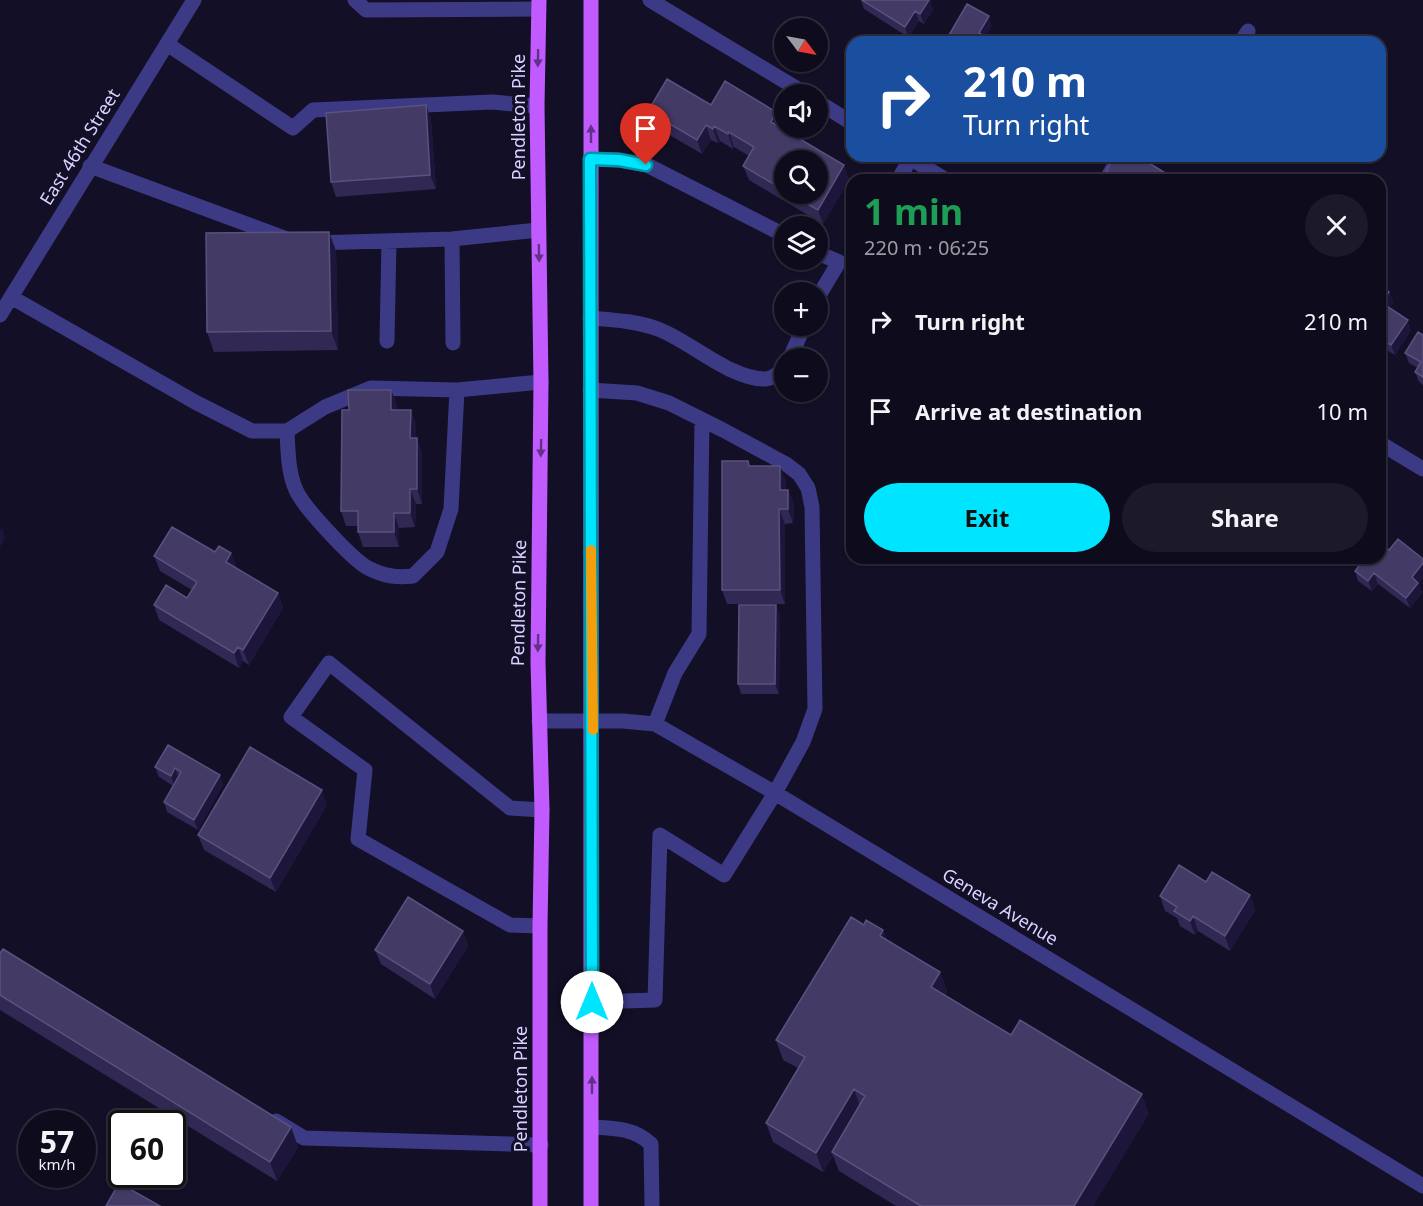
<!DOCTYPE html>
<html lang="en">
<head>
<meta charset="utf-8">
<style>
	:root { --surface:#0e0b1c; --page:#1c1929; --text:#f1f3f6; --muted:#9b9ba3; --line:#2e2b3b; --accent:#00e5ff }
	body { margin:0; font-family:"Noto Sans",sans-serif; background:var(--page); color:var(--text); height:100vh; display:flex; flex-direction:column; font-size:22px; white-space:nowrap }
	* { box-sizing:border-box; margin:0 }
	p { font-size:20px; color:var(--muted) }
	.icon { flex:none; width:33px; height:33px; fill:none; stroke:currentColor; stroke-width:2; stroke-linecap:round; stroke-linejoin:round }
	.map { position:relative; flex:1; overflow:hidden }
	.side { position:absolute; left:846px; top:174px; width:540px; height:390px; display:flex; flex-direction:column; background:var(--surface); border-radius:18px; box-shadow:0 2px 4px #0004,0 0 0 2px var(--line) }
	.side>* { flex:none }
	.top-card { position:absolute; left:846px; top:36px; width:540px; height:126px; border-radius:18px; box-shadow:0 2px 4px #0004,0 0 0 2px var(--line); background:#1a4fa0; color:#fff; overflow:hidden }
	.needle { width:39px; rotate:122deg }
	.tools { position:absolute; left:774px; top:18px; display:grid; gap:12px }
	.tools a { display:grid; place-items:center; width:54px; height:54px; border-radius:50%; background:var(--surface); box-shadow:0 2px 4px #0004,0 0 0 2px var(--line); font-size:30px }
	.speed { position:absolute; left:18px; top:1110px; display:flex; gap:12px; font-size:30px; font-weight:700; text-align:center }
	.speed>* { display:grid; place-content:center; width:78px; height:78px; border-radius:50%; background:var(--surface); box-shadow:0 2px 4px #0004,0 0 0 2px var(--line); line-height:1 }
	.speed small { font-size:15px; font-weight:400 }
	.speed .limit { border:3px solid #111; border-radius:9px; background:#fff; color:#111 }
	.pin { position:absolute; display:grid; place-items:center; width:51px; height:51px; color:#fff; margin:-62px -26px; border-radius:50% 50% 50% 0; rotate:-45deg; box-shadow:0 0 6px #0007 }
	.pin .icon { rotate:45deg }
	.me { position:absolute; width:66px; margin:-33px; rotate:0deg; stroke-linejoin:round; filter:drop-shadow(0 0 4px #0008) }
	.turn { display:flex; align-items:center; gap:21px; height:126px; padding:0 18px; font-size:27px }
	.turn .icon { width:78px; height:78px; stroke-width:2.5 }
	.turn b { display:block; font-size:42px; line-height:51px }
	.round { display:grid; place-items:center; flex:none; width:63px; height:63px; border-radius:32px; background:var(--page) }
	.headline { display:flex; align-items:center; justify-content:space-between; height:102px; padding:0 18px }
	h1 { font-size:36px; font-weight:700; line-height:45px; color:#1e9e55 }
	.primary-button { display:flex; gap:12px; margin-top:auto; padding:12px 18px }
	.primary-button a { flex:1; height:69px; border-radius:36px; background:var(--accent); color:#111; font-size:24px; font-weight:700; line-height:69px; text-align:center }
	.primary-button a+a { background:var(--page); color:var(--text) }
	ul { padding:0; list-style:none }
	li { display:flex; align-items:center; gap:18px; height:90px; padding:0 18px }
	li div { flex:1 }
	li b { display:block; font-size:22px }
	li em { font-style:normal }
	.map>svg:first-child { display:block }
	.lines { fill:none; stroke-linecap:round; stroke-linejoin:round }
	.minor { stroke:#3d3a85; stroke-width:15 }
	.major { stroke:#c25bff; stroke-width:15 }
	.wall { fill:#312854; fill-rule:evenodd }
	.shaded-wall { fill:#1d163a }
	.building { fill:#433a66; stroke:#5a527e; stroke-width:1.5 }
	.oneway { fill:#623188 }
	.route-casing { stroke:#0095a6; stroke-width:15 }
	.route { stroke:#00e5ff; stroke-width:10 }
	.slow { stroke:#f59e0b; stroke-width:10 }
	.labels { text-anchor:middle; stroke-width:6; stroke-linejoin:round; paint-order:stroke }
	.street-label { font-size:18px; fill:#d9d4ff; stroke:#130f26 }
</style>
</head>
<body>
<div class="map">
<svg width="1423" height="1206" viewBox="0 0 1423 1206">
	<rect width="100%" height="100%" fill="#130f26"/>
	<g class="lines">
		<!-- minor -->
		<path class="minor" d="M355,0L366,10L539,9
			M650,0L806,94
			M1241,42L1248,31
			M167,44L293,128L313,110L492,102L537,106
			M818,102L852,123
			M907,156L946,180
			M590,159L619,160L647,165L784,235
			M90,166L287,239
			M898,180L911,158
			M1106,180L1120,156
			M452,239L453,343
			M313,243L452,239L538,230
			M818,253L839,262L818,297
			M11,297L195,402L252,431H287L325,407L371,388L457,390L541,382
			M0,315L194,0
			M590,318C614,320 636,321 658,329C690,341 731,380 766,379C774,378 779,373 784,367
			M387,341L389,241
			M790,358L804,326
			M590,390L637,393L669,403L723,430L786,464L799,474L808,488L812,507L815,709L803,742L775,793L724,875L660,835L655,1000L592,1002
			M287,431C288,451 288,472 296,490C303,507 353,560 368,568C384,576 396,578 413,576L437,552L451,509L457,390
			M1380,443L1423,469
			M539,721H623L655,724L775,793L1423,1186
			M655,724L675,673L699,634L702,420
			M540,926L510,925L358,839L365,770L291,717L329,663L510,808L542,810
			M276,1121L304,1138L541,1145
			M592,1127C614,1128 634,1128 651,1144L652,1206"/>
		<!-- major -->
		<path class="major" d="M539,0L537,106L541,382L538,662L542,810L540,926V1206
			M591,0V1206"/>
	</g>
	<!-- wall -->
	<path class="wall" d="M861,0H931L930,2L933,10L924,24L919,21L908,37L864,9Z
		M426,105L431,120L436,189L336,197L331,182Z
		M711,105L776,112L782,127L781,128L844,165L849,180L823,224L749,180L743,166L749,156L734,147L733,149L720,141L718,143L711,140L702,154L654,126L648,111ZM784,160L818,194H784Z
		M1075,156H1086L1083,161Z
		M1115,156H1150L1151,158L1148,162L1167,180H1109L1106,171Z
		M329,232L336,251L338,350L214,352L207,332Z
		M1380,286L1389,292L1393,302L1389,308L1411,330L1395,355L1380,346Z
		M1423,335V385L1419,382L1415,372L1418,368L1409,363L1405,353Z
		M391,390L397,405V410H411L416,425V438L422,453V504H416L415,527L399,528V547H363L358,532V526H346L341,511L349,410Z
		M748,461L750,466L786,480V490H788L794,505L793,523L785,524V604H727L722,590Z
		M1389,550L1423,559V578L1419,583L1422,593L1410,608L1378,584L1372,591L1358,581L1355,571L1359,566L1355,558H1380Z
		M215,552L236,568L278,593L283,608L249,665L243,661L239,668L159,620L154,605L187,598L192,590L160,571L154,556Z
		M780,615L779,694H741L738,684Z
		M168,745L220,775L223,785L198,830L167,812L164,802L173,786L159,777L155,767Z
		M327,805L276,892L204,850L198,835Z
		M1206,882L1250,895L1255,910L1230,951L1198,931L1195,935L1180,926L1177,918L1165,911L1160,896Z
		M864,925L883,930L887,940L940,972L947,991L945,995L1011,1035L1149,1113L1093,1206H896L839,1171L833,1156L823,1172L773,1142L766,1123L798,1068L783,1060L776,1040Z
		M463,931L468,946L435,999L381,964L375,950Z
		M0,953L291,1127L298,1147L277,1181L0,1010Z"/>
	<!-- shaded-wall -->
	<path class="shaded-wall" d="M925,0H931L930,2L933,10L924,24L920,14Z
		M915,11L919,21L908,37L905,27Z
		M989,16L992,26L983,42L979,33Z
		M426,105L431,120L436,189L430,175Z
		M776,112L782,127L776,137L771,122Z
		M706,125L711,140L702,154L697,140Z
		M714,126L720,141L718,143L713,129Z
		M729,132L734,147L733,149L728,134Z
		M1081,156H1086L1083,161Z
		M1142,156H1150L1151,158L1145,168L1141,158Z
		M844,165L849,180L823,224L818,210Z
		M329,232L336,251L338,350L331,331Z
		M1389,292L1393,302L1386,314L1382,303Z
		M1408,320L1411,330L1395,355L1391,345Z
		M391,390L397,405V425L391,410Z
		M411,410L416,425V453L410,438Z
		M417,438L422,453V504L417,489Z
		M780,466L786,480V505L780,490Z
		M410,489L416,504L415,527L410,513Z
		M788,490L794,505L793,523L788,509Z
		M779,509L785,524V604L780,590Z
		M394,513L399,528V547L394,532Z
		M2,528L5,538L0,547V530Z
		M231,553L237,568L226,562Z
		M1423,563V578L1419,583L1422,593L1410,608L1406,598L1412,577Z
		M1374,573L1378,584L1372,591L1368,581Z
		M278,593L283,608L249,665L243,650Z
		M776,605L780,615L779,694L775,684Z
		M238,647L243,661L239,668L234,653Z
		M175,768L179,779L174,786L171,776Z
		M220,775L223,785L198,830L194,820Z
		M322,790L327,805L276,892L270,878Z
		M1250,895L1255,910L1230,951L1225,936Z
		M1193,916L1198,931L1195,935L1190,921Z
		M883,930L890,949L880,936Z
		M463,931L468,946L435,999L430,984Z
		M940,972L947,991L938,1006L931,987Z
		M854,1089L861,1109L832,1152L833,1156L823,1172L816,1153Z
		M1142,1094L1149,1113L1093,1206H1074Z
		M291,1127L298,1147L277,1181L270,1162Z"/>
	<!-- building -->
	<path class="building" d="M862,0H929L920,14L915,11L905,27Z
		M967,4L989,16L979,33L995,42H945Z
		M667,79L711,105L725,81L776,112L771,122L844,165L818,210L790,194H818V160H784V190L743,166L754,147L729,132L728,134L714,126L713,129L706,125L697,140L648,111Z
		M426,105L430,175L331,182L326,113Z
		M1115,156H1142L1141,158L1170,176L1167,180H1118L1119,179L1106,171Z
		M329,232L331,331L207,332L206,233Z
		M1380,286L1389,292L1382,303L1408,320L1391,345L1380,338Z
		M1418,332L1423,335V377L1415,372L1421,362L1405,353Z
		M348,390H391V410H411L410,438H417V489H410V513H394V532H358V511H341L342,410H349Z
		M722,461H748L749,466H780V490H788V509H779L780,590H722Z
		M172,527L215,552L219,546L231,553L226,562L278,593L243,650L238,647L234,653L154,605L166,585L187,598L197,582L154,556Z
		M1398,539L1423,559V563L1412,577L1418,583L1406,598L1374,573L1368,581L1355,571L1362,562L1357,558H1380V543L1389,550Z
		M739,605H776L775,684H738Z
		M168,745L220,775L194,820L164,802L181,772L175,768L171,776L155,767Z
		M250,747L322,790L270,878L198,835Z
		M1179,865L1206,882L1212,872L1250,895L1225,936L1193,916L1190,921L1174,911L1177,907L1160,896Z
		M408,897L463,931L430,984L375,950Z
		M851,917L864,925L866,920L883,930L880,936L940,972L931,987L1011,1035L1020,1020L1142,1094L1074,1206H921L832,1152L865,1096L854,1089L816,1153L766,1123L805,1057L776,1040Z
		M3,949L291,1127L270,1162L0,995V953Z
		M119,1183L160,1206H106Z"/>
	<!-- one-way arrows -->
	<defs><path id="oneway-solid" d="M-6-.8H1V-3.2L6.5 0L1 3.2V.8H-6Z" transform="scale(1.5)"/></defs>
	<g class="oneway">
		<use href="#oneway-solid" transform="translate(538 58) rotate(91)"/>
		<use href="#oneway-solid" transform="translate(591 134) rotate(-90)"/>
		<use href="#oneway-solid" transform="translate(539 253) rotate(89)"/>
		<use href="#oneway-solid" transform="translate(541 448) rotate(91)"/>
		<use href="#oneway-solid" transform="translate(538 643) rotate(91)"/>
		<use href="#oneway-solid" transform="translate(592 1085) rotate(-90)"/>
	</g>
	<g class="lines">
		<defs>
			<path id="route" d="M592,1002L590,159L619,160L646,165"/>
		</defs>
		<!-- route casing -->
		<use href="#route" class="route-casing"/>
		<!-- route -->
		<use href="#route" class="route"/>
		<!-- slow -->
		<path class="slow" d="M591,550L593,730"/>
	</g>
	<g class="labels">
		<!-- street labels -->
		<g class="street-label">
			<text transform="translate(519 117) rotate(-90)" y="6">Pendleton Pike</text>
			<text transform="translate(80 147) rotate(-58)" y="6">East 46th Street</text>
			<text transform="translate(519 603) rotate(-89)" y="6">Pendleton Pike</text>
			<text transform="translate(1000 907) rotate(31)" y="6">Geneva Avenue</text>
			<text transform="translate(521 1089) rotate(-90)" y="6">Pendleton Pike</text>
		</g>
	</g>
</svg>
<div class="tools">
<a><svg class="needle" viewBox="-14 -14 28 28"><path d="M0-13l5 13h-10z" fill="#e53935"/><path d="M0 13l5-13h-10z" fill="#9b9ba3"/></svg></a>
<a><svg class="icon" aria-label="sound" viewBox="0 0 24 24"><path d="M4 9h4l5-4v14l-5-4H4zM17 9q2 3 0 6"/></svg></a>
<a><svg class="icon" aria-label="search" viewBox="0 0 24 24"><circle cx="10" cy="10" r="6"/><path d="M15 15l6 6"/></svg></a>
<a><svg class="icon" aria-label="layers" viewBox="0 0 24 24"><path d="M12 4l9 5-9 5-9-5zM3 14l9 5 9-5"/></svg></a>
<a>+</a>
<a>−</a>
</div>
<div class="speed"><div>57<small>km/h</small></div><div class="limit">60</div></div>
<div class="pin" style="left:646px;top:165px;background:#d93025"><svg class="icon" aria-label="arrive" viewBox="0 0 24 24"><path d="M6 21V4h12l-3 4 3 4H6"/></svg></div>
<svg class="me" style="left:592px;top:1002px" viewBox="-20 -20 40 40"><circle r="19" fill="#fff"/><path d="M0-13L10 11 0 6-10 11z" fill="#00e5ff"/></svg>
<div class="top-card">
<div class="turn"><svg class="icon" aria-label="right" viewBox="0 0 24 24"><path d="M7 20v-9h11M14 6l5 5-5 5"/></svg><div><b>210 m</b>Turn right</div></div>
</div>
<section class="side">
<div class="headline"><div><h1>1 min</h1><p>220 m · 06:25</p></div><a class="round"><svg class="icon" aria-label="close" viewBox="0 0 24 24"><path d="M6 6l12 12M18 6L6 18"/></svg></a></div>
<ul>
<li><svg class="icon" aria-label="right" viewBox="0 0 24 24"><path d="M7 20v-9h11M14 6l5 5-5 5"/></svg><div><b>Turn right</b></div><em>210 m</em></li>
<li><svg class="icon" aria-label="arrive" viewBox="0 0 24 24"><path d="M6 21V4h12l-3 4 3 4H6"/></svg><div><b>Arrive at destination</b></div><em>10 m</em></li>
</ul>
<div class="primary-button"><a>Exit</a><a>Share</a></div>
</section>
</div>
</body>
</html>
